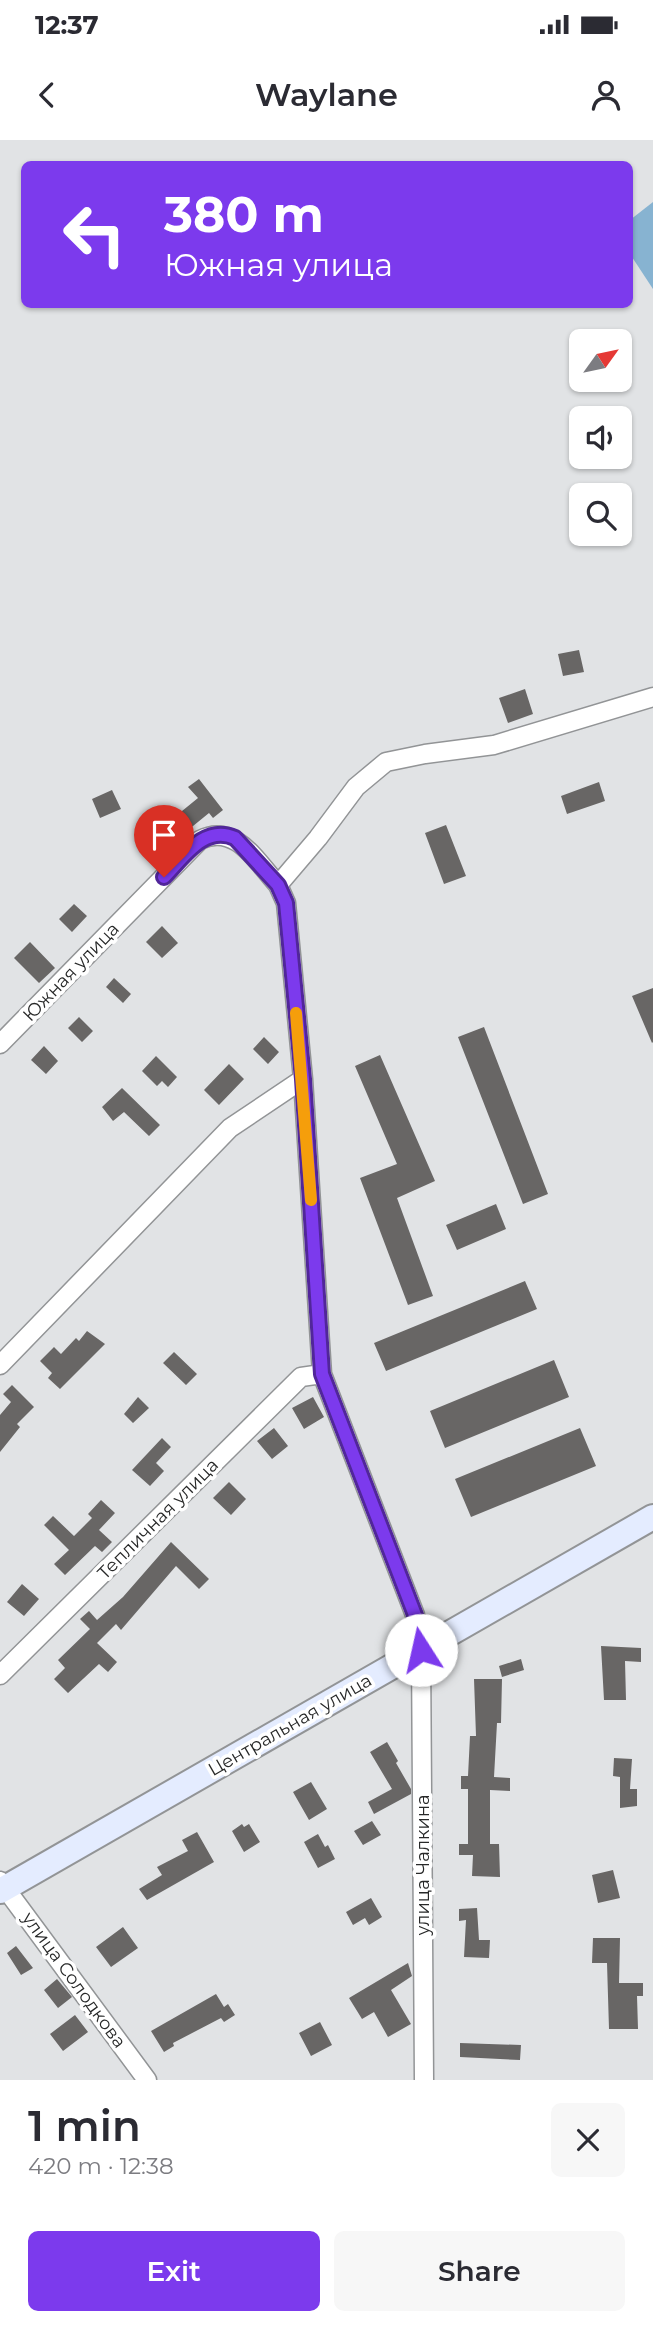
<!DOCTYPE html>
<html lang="en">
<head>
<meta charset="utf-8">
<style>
	:root { --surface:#fff; --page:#f7f7f7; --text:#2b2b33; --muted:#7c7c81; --accent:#7c3aed }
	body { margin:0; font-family:Montserrat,sans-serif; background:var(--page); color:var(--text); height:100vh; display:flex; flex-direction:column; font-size:26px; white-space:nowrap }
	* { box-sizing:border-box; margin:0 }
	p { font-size:23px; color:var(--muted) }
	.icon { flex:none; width:38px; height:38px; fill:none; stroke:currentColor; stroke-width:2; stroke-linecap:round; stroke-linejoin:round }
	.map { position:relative; height:1940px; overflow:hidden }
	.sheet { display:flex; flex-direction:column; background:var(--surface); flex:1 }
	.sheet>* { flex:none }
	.top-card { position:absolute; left:21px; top:21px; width:612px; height:147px; border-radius:10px; box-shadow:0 2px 5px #0004; background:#7c3aed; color:#fff; overflow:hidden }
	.needle { width:46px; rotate:57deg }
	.buttons { position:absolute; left:569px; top:189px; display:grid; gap:14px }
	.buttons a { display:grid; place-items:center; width:63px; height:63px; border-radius:10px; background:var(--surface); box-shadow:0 2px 5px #0004; font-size:35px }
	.pin { position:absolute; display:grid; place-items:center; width:60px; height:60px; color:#fff; margin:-72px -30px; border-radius:50% 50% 50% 0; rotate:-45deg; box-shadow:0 0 7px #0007 }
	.pin .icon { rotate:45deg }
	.me { position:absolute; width:77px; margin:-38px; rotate:350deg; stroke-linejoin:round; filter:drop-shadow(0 0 5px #0008) }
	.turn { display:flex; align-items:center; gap:24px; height:147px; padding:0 28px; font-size:32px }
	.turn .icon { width:91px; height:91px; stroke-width:2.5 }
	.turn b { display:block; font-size:49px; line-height:60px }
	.round { display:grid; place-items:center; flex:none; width:74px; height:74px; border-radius:10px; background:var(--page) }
	.overview { display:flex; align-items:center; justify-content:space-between; height:119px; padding:0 28px }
	h1 { font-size:42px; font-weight:600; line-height:52px }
	.action { display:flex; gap:14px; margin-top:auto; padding:14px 28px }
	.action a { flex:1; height:80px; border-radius:10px; background:var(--accent); color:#fff; font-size:28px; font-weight:600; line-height:80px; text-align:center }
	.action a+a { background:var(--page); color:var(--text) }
	.status { display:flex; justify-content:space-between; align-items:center; height:49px; padding:0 35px; background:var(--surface); direction:ltr }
	.status svg { height:19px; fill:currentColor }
	header { display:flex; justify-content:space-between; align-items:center; height:91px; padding:0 28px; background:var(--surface); font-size:32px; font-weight:600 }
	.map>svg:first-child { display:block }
	.water { fill:#87b3d1 }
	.building { fill:#686665 }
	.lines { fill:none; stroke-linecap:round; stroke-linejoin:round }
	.street-casing { stroke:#929496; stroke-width:21 }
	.secondary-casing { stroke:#929496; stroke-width:28 }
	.street { stroke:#fff; stroke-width:18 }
	.secondary { stroke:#e4ecff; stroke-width:24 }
	.route-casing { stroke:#51269a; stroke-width:18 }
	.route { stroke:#7c3aed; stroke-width:12 }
	.slow { stroke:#f59e0b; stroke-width:12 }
	.labels { text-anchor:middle; stroke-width:7; stroke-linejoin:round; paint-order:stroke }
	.street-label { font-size:18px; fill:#272828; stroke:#fff }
</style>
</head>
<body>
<div class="status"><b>12:37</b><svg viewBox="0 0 49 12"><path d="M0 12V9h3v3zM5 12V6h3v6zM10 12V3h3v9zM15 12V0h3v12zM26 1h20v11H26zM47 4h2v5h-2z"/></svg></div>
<header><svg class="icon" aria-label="back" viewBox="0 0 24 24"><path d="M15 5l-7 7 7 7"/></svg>Waylane<svg class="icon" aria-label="person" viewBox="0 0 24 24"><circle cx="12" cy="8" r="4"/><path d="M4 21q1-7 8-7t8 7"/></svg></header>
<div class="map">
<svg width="653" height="1940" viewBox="0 0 653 1940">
	<rect width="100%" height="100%" fill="#e1e3e5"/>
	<!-- water -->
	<path class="water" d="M653,62V149L630,114V80Z"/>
	<!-- building -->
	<path class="building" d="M579,510L584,532L563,536L558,514Z
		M525,549L533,574L508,583L499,558Z
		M199,639L223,670L213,678L209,673L166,708L146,685L162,670L171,680L198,658L188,647Z
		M599,642L605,661L567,674L561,656Z
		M112,650L121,669L100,678L92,659Z
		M446,685L466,736L444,744L425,693Z
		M74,764L87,776L72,792L59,779Z
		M162,786L178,803L162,818L146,802Z
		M30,802L55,828L39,843L14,818Z
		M114,838L131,854L123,863L106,847Z
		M653,848V902L652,903L632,856Z
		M79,877L93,891L82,902L68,888Z
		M484,887L548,1054L523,1064L458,897Z
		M264,897L279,912L268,924L253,909Z
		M44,906L58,921L46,934L31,920Z
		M380,915L435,1041L397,1058L433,1156L408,1165L360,1038L397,1024L355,926Z
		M156,916L177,937L168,947L162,941L157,946L142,931Z
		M229,924L244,939L219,965L204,950Z
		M122,948L160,985L149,996L124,972L113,981L102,967Z
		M496,1064L506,1089L457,1110L446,1085Z
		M525,1141L537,1169L386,1231L374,1203Z
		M87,1191L105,1204L60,1249L48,1238L52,1233L40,1221L54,1207L61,1214L76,1198L79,1201Z
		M174,1212L197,1234L186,1245L163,1223Z
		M554,1220L569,1257L445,1308L430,1271Z
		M12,1245L34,1267L17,1284L20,1287L0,1312V1275L11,1262L3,1254Z
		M138,1257L149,1268L133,1283L124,1274Z
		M313,1257L324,1277L304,1289L292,1268Z
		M274,1288L288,1306L272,1319L257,1301Z
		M580,1288L596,1326L471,1377L455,1339Z
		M162,1298L171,1307L156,1323L164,1331L150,1346L132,1330Z
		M229,1342L246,1359L231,1375L213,1358Z
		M101,1360L115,1373L99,1390L112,1402L102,1412L95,1406L65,1435L54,1424L69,1410L44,1385L53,1376L74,1396L92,1378L88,1374Z
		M171,1402L209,1439L199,1449L176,1426L121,1490L116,1484L97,1503L117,1522L108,1532L99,1524L68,1553L54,1539L65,1528L58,1520L90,1489L80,1479L89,1471L97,1480L123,1457Z
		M22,1444L39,1459L24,1476L7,1462Z
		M601,1506L641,1508V1522L625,1521L626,1560H604Z
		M521,1519L524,1530L502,1537L499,1526Z
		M474,1539H502L501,1583H497L494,1637L510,1638V1651L490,1650V1704H499L500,1737L472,1736L473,1715H459V1704H468V1649H461V1636H468L470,1596H476Z
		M387,1602L398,1621L396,1623L411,1649V1654L374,1674L368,1662L392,1649L370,1612Z
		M614,1618L632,1619L630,1649H637V1666L620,1668V1637L613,1636Z
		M311,1642L327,1669L309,1680L293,1652Z
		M372,1681L381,1695L363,1705L354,1691Z
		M242,1684L244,1687L249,1684L260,1702L244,1712L232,1691Z
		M197,1692L214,1722L147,1760L139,1749L162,1735L157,1727L188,1711L182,1700Z
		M318,1694L325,1707L328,1705L335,1719L318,1728L304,1702Z
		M613,1730L620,1758L598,1763L592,1735Z
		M371,1758L382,1777L369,1785L365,1778L353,1785L346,1772Z
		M477,1768L479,1800H490L489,1818L464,1817L466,1780L459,1781V1769Z
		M123,1787L138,1808L111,1827L96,1807Z
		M593,1798H620L619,1843H643V1856H637L638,1889H609L607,1823H592Z
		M16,1806L33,1828L21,1835L7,1813Z
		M408,1823L412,1836L391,1850L411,1884L388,1897L374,1872L362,1879L349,1858Z
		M57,1839L72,1857L58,1868L44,1850Z
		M216,1854L224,1867L228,1864L235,1875L224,1882L221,1878L173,1903L174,1906L164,1912L151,1891Z
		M75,1875L88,1892L63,1911L50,1894Z
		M320,1882L332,1905L311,1916L299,1893Z
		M460,1903L521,1905L520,1920L460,1917Z"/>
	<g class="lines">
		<defs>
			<path id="street" d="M278,745L286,763L303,939L322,1234L415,1475L421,1510L424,1940
				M0,904L200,700C235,682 257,722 278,745L318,698L356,647L386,622L425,614L494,605L653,557
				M0,1225L230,988L303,939
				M0,1535L301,1237L322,1234
				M0,1741L147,1940"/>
			<path id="secondary" d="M0,1751L653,1377"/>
		</defs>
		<!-- street casing -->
		<use href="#street" class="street-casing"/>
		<!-- secondary casing -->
		<use href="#secondary" class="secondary-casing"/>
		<!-- street -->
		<use href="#street" class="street"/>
		<!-- secondary -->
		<use href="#secondary" class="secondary"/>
	</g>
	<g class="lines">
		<defs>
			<path id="route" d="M164,737C183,718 204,684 235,698L278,745L286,763L303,939L322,1234L415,1475L421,1510"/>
		</defs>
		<!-- route casing -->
		<use href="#route" class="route-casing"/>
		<!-- route -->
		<use href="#route" class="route"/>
		<!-- slow -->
		<path class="slow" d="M296,873L311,1060"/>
	</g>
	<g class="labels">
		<!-- street labels -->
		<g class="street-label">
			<text transform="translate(71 832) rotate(-46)" y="6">Южная улица</text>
			<text transform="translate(158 1379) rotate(-45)" y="6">Тепличная улица</text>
			<text transform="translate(290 1585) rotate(-30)" y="6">Центральная улица</text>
			<text transform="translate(423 1725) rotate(-90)" y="6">улица Чалкина</text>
			<text transform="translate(74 1840) rotate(54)" y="6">улица Солодкова</text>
		</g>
	</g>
</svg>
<div class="buttons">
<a><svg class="needle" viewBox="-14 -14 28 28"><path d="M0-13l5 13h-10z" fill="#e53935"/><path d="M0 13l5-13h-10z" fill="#7c7c81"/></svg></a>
<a><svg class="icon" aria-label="sound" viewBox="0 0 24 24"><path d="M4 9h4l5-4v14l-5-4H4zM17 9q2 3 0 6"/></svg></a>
<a><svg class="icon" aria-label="search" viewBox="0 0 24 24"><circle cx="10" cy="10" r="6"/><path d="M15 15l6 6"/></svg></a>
</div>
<div class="pin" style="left:164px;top:737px;background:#d93025"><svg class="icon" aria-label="arrive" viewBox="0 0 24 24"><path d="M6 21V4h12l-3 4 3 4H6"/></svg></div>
<svg class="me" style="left:421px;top:1510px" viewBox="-20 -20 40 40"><circle r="19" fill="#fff"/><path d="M0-13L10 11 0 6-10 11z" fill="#7c3aed"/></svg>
<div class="top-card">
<div class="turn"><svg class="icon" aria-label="left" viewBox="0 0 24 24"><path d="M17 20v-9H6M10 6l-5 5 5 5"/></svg><div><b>380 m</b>Южная улица</div></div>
</div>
</div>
<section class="sheet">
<div class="overview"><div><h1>1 min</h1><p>420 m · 12:38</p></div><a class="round"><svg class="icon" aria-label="close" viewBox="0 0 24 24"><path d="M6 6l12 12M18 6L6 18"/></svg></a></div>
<div class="action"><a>Exit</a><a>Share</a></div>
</section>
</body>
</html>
